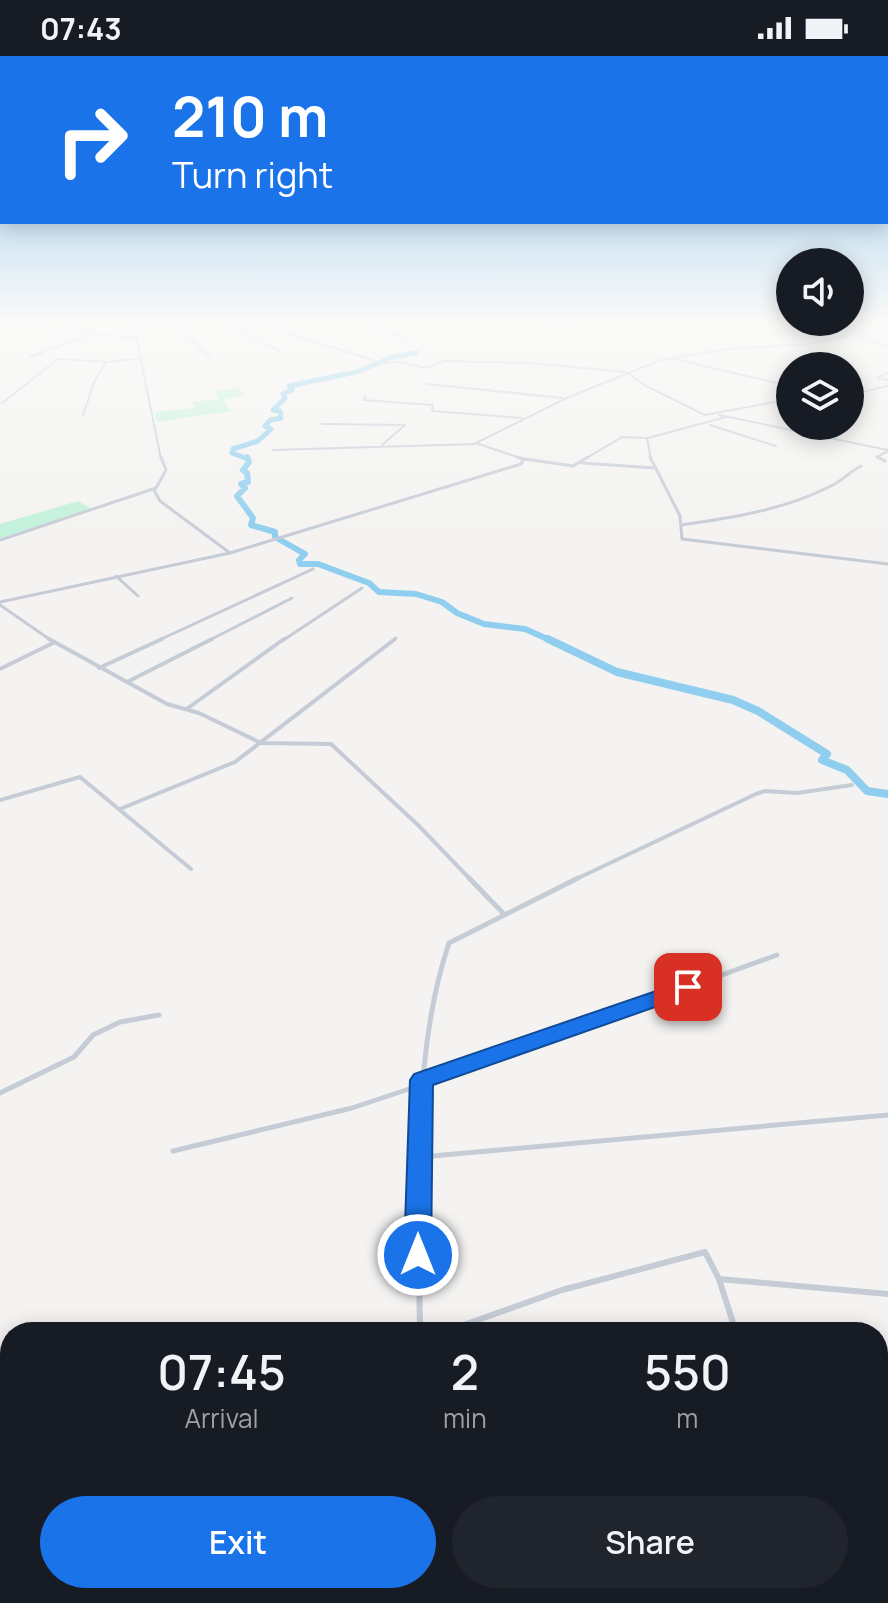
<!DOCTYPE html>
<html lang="en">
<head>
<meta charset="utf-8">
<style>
	:root { --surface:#171b24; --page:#20242c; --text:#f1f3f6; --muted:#9ea1a6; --accent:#1a73e8 }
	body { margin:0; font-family:Manrope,sans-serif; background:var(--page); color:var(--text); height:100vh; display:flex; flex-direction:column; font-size:30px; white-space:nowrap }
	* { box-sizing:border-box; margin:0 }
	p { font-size:26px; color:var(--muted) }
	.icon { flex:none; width:44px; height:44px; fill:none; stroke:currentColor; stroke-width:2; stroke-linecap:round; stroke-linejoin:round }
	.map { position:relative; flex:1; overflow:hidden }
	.side { position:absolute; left:0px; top:1266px; width:888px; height:282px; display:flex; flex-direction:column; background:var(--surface); border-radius:32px 32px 0 0; box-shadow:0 4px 20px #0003 }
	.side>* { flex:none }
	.guide { position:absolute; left:0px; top:0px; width:888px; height:168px; box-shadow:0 4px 20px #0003; background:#1a73e8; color:#fff; overflow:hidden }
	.tools { position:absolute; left:776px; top:192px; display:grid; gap:16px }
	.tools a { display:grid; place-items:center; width:88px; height:88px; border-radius:50%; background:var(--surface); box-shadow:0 4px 20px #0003; font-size:40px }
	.pin { position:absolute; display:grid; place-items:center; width:68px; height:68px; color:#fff; margin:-34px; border-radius:16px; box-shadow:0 4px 12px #0006 }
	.me { position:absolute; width:88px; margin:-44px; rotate:0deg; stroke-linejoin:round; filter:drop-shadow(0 0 6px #0008) }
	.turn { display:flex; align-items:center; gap:28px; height:168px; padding:0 40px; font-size:36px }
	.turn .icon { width:104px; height:104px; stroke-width:2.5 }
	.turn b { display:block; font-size:56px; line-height:68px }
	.eta { display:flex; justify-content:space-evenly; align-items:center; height:136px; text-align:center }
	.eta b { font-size:48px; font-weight:600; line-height:56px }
	.cta { display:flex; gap:16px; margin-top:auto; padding:16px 40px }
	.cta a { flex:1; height:92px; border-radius:48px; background:var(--accent); color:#fff; font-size:32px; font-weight:600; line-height:92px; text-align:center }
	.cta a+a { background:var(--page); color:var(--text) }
	.status { display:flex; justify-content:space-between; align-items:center; height:56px; padding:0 40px; background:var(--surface); direction:ltr }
	.status svg { height:22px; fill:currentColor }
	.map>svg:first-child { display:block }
	.green { fill:#c2f1da }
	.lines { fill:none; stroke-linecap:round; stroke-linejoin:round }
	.river-far2 { stroke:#8fceee; stroke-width:5 }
	.river-far1 { stroke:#8fceee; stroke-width:6 }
	.river { stroke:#8fceee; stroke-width:8 }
	.minor-far4 { stroke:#c6ccd6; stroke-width:2 }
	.minor-far3 { stroke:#c6ccd6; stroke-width:3 }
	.minor-far2 { stroke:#c6ccd6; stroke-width:4 }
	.minor-far1 { stroke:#c6ccd6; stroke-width:5 }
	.minor { stroke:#c6ccd6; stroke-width:6 }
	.route { fill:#1a73e8; stroke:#114b97; stroke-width:2 }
</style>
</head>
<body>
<div class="status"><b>07:43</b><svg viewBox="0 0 49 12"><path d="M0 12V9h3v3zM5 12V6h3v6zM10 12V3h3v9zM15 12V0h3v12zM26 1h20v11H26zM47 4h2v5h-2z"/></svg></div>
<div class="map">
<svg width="888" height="1547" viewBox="0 0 888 1547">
	<rect width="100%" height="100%" fill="#f4f3f2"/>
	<!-- green -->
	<path class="green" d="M238,332L245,339L223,344L231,355L157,366L155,356L195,352L192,346L219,343L214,335Z
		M78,445L92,453L0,482V468Z"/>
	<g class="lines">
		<!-- river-far2 -->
		<path class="river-far2" d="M248,403L232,397L233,393L258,385L271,373L265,370L270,364L281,362L280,355L273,354L285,342L283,338L292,334L289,330L356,316L393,301L417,297"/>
		<!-- river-far1 -->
		<path class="river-far1" d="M247,401L249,406L243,414L247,417L248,426L241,428L245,432L237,440L253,462L251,469L275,476V481L305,498L299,504L300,508H318L369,527L379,536L416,538L442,546L457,557L484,568L525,573L552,585"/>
		<!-- river -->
		<path class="river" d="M548,583L617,616L733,644L758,655L827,698L822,704L847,714L867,735L888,738"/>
		<!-- minor-far4 -->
		<path class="minor-far4" d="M73,263L77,265L62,274L136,282
			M170,263L210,302
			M218,263L239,274L260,268
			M274,263L260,268L382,307L399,306L427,312L444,305L529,307L627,316L644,329L705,359L790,343
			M362,263L409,284
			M547,263L578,270
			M0,271L44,263
			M239,274L280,295
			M860,280L888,290
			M30,301L88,279
			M674,303L790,330
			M888,317L877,322L888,324
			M426,328L563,342
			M850,339L888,330
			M366,340L363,344L433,349L432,355L522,362
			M2,347L58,303L108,306L143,302
			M83,359L95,324L106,306
			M719,359L888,394
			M322,368L405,369L382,389
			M710,369L776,390
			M648,382L726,361
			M273,394L475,388
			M161,403L134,270L164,263
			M523,403L476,387L569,341L661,304L729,293L808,288L888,272
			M585,403L622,381L647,382L651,403
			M881,403L877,401L888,395"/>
		<!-- minor-far3 -->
		<path class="minor-far3" d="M650,401L680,460L682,483L888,508
			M877,401L885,405
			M525,403L573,410L588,401
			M582,407L655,412
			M154,434L160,445L230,497
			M681,469C731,462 783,454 829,431C841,426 849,416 861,410
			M0,484L156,432L166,414L161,401
			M116,520L138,540
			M0,546L230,497L521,408L524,403L517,401
			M0,549L52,585
			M157,585L313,513
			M208,585L292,542
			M282,585L362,532
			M392,585L396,582"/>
		<!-- minor-far2 -->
		<path class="minor-far2" d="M49,583L167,648L199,657L261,687L331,688L419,770L471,824
			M99,612L162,583
			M0,613L53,587
			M127,626L212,583
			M188,652L284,583
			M0,744L80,721L191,813
			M120,753L235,706L395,583
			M574,824L756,738L765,735L797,737L852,729"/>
		<!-- minor-far1 -->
		<path class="minor-far1" d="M469,822L503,857
			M422,1024L493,1002L777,899
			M0,1037L74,1001L93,979L120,966L159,959
			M173,1095L352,1052L421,1029
			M421,1101L888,1059
			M418,1137C420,1054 422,967 449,887L578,822"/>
		<!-- minor -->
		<path class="minor" d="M418,1135L420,1276
			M719,1223L888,1238
			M444,1276L562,1234L705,1196L719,1223L736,1276
			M878,1352L888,1353
			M0,1398L10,1395
			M511,1538L515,1547
			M599,1547L658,1538"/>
	</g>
	<!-- sky -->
	<linearGradient id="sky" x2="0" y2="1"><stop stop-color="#84beea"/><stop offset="0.55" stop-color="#fafaf9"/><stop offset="1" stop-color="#fafaf9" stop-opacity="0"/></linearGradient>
	<rect width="888" height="480" fill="url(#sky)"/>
	<!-- route -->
	<path class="route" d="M688,924L695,926L699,931L695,937L433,1029L431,1199L427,1207L418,1211L408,1207L404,1199L410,1024L414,1018Z"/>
</svg>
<div class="tools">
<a><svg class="icon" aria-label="sound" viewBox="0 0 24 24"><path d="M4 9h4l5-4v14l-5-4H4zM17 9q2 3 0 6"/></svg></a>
<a><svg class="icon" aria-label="layers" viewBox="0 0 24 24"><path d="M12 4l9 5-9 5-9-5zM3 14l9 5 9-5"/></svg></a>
</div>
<div class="pin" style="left:688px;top:931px;background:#d93025"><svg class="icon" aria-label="arrive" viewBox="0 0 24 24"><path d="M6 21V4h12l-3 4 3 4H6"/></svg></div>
<svg class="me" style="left:418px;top:1199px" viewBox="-20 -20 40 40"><circle r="17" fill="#1a73e8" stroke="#fff" stroke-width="3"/><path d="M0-11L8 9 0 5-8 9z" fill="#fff"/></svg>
<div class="guide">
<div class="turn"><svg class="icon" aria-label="right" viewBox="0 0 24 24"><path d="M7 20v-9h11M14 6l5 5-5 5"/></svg><div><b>210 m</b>Turn right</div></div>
</div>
<section class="side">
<div class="eta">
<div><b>07:45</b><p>Arrival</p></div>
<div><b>2</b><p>min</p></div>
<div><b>550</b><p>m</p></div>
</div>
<div class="cta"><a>Exit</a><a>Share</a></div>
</section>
</div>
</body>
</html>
